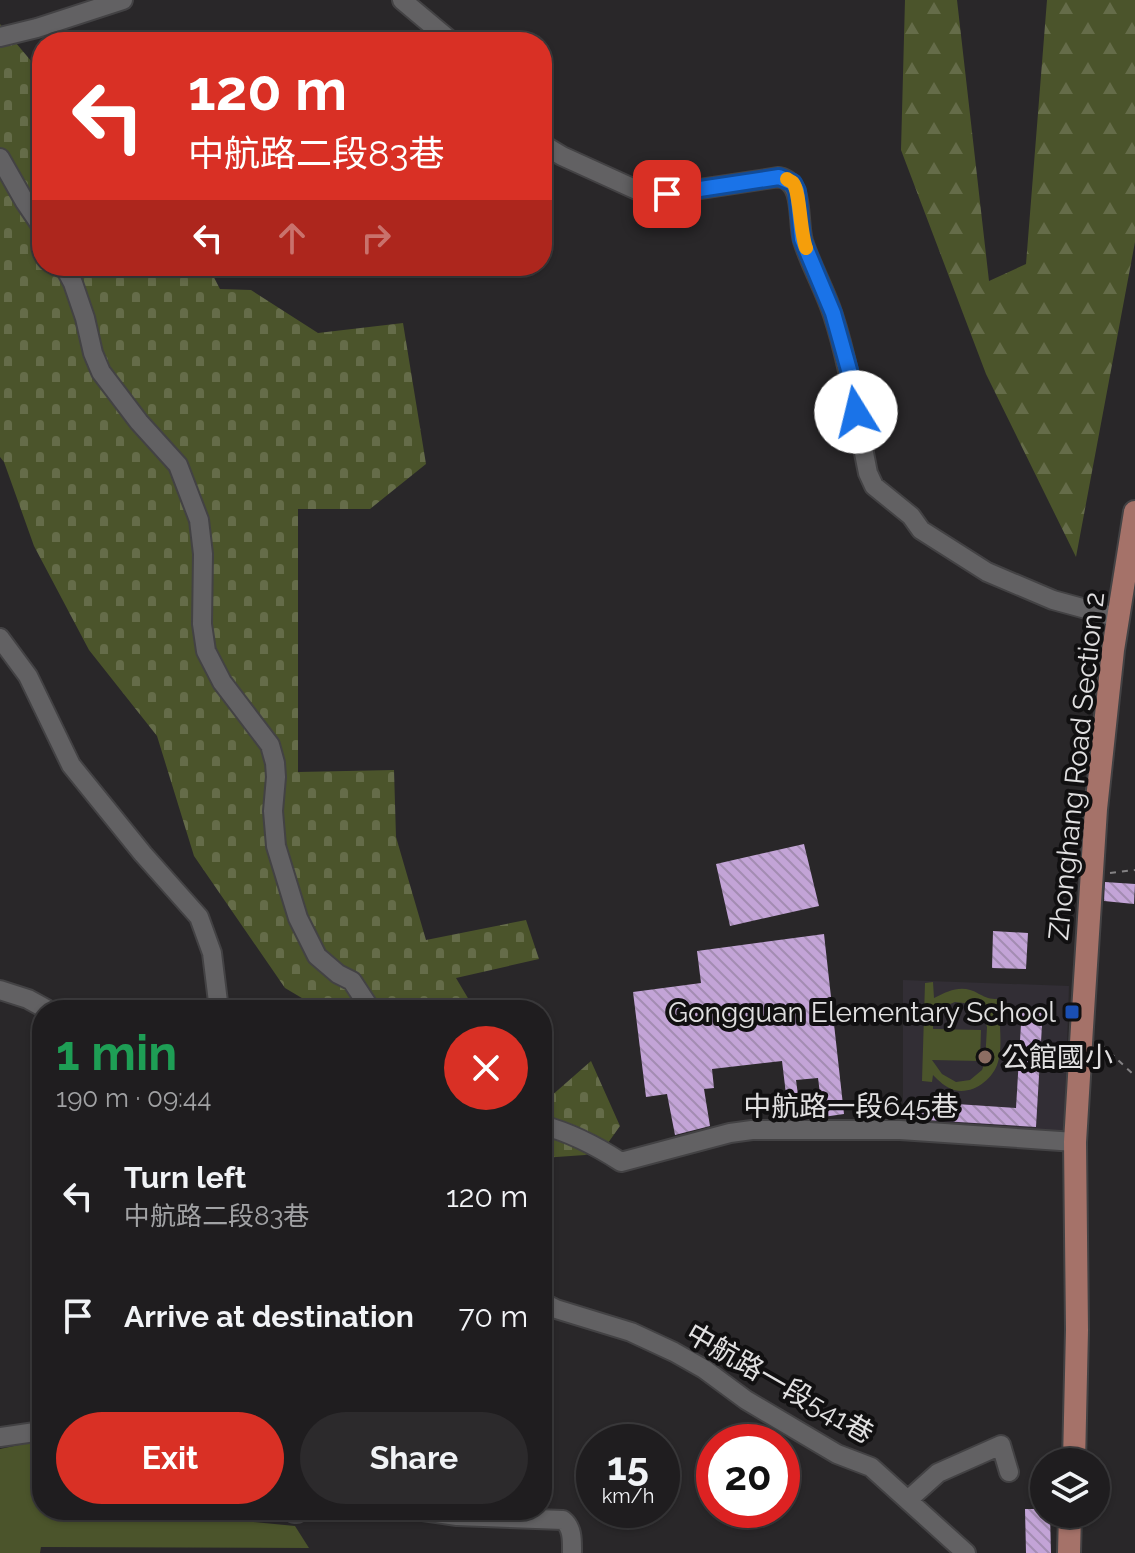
<!DOCTYPE html>
<html lang="en">
<head>
<meta charset="utf-8">
<style>
	:root { --surface:#1f1d1f; --page:#2c2a2c; --text:#f1f3f6; --muted:#a1a2a4; --line:#3c3b3d; --accent:#d93025 }
	body { margin:0; font-family:Raleway,"Noto Sans TC",sans-serif; background:var(--page); color:var(--text); height:100vh; display:flex; flex-direction:column; font-size:30px; white-space:nowrap }
	* { box-sizing:border-box; margin:0 }
	p { font-size:26px; color:var(--muted) }
	.icon { flex:none; width:44px; height:44px; fill:none; stroke:currentColor; stroke-width:2; stroke-linecap:round; stroke-linejoin:round }
	.map { position:relative; flex:1; overflow:hidden }
	.drawer { position:absolute; left:32px; top:1000px; width:520px; height:520px; display:flex; flex-direction:column; background:var(--surface); border-radius:32px; box-shadow:0 2px 6px #0004,0 0 0 2px var(--line) }
	.drawer>* { flex:none }
	.banner { position:absolute; left:32px; top:32px; width:520px; height:244px; border-radius:32px; box-shadow:0 2px 6px #0004,0 0 0 2px var(--line); background:#d93025; color:#fff; overflow:hidden }
	.controls { position:absolute; left:1030px; top:1448px; display:grid; gap:16px }
	.controls a { display:grid; place-items:center; width:80px; height:80px; border-radius:50%; background:var(--surface); box-shadow:0 2px 6px #0004,0 0 0 2px var(--line); font-size:40px }
	.speed { position:absolute; left:576px; top:1424px; display:flex; gap:16px; font-size:40px; font-weight:700; text-align:center }
	.speed>* { display:grid; place-content:center; width:104px; height:104px; border-radius:50%; background:var(--surface); box-shadow:0 2px 6px #0004,0 0 0 2px var(--line); line-height:1 }
	.speed small { font-size:20px; font-weight:400 }
	.speed .limit { border:12px solid #d22; background:#fff; color:#111 }
	.pin { position:absolute; display:grid; place-items:center; width:68px; height:68px; color:#fff; margin:-34px; border-radius:16px; box-shadow:0 4px 12px #0006 }
	.me { position:absolute; width:88px; margin:-44px; rotate:351deg; stroke-linejoin:round; filter:drop-shadow(0 0 6px #0008) }
	.turn { display:flex; align-items:center; gap:28px; height:168px; padding:0 24px; font-size:36px }
	.turn .icon { width:104px; height:104px; stroke-width:2.5 }
	.turn b { display:block; font-size:56px; line-height:68px }
	.lanes { display:flex; align-items:center; height:76px; padding:0 24px; background:#0003; justify-content:center; gap:40px; direction:ltr }
	.lanes .off { opacity:.35 }
	.round { display:grid; place-items:center; flex:none; width:84px; height:84px; border-radius:42px; background:var(--page) }
	.overview { display:flex; align-items:center; justify-content:space-between; height:136px; padding:0 24px }
	h1 { font-size:48px; font-weight:700; line-height:60px; color:#1e9e55 }
	.action { display:flex; gap:16px; margin-top:auto; padding:16px 24px }
	.action a { flex:1; height:92px; border-radius:48px; background:var(--accent); color:#fff; font-size:32px; font-weight:700; line-height:92px; text-align:center }
	.action a+a { background:var(--page); color:var(--text) }
	ul { padding:0; list-style:none }
	li { display:flex; align-items:center; gap:24px; height:120px; padding:0 24px }
	li div { flex:1 }
	li b { display:block; font-size:30px }
	li em { font-style:normal }
	.map>svg:first-child { display:block }
	.built { fill:#322e35 }
	.green { fill:#4b542b; fill-rule:evenodd }
	.forest { fill:url(#forest-firs) }
	.cemetery { fill:url(#cemetery-stones) }
	.building { fill:url(#building-back-hatch) }
	.lines { fill:none; stroke-linecap:round; stroke-linejoin:round }
	.minor-casing { stroke:#434244; stroke-width:22 }
	.major-casing { stroke:#434244; stroke-width:26 }
	.path { stroke:#848284; stroke-width:2; stroke-dasharray:6 6; stroke-linecap:butt }
	.minor { stroke:#626163; stroke-width:18 }
	.major { stroke:#a57269; stroke-width:22 }
	.route-casing { stroke:#114b97; stroke-width:20 }
	.route { stroke:#1a73e8; stroke-width:14 }
	.slow { stroke:#f59e0b; stroke-width:14 }
	.transit-dot { fill:#1a4fb4; stroke:#111011; stroke-width:3 }
	.education-dot { fill:#8d6e63; stroke:#111011; stroke-width:3 }
	.labels { text-anchor:middle; stroke-width:8; stroke-linejoin:round; paint-order:stroke }
	.street-label { font-size:28px; fill:#e1e0e1; stroke:#111011 }
	.poi-label { font-size:28px; fill:#e1e0e1; stroke:#111011; text-anchor:end }
</style>
</head>
<body>
<div class="map">
<svg width="1135" height="1553" viewBox="0 0 1135 1553">
	<defs>
		<pattern id="forest-firs" width="22" height="20" patternUnits="userSpaceOnUse" patternTransform="scale(2)"><rect width="22" height="20" fill="#4b542b"/><path d="M5 1l3.5 6h-7zM16 11l3.5 6h-7z" fill="#656c49"/></pattern>
		<pattern id="cemetery-stones" width="16" height="16" patternUnits="userSpaceOnUse" patternTransform="scale(2)"><rect width="16" height="16" fill="#4b542b"/><path d="M2 7V4a2 2 0 0 1 4 0v3zM10 15v-3a2 2 0 0 1 4 0v3z" fill="#656c49"/></pattern>
		<pattern id="building-back-hatch" width="6" height="6" patternUnits="userSpaceOnUse" patternTransform="scale(2)"><rect width="6" height="6" fill="#c3a4d7"/><path d="M-1 5l2 2M0 0l6 6M5-1l2 2" fill="none" stroke="#a38cb2"/></pattern>
	</defs>
	<rect width="100%" height="100%" fill="#292729"/>
	<!-- built -->
	<path class="built" d="M903,980L1069,986L1064,1136L903,1127Z"/>
	<!-- green -->
	<path class="green" d="M933,982L934,998C950,990 963,984 979,994C987,998 989,999 998,999C999,1015 1003,1048 998,1062C993,1080 972,1095 954,1090C945,1087 939,1081 933,1075L932,1082L922,1081L925,983ZM955,1002L972,1004L983,1015L987,1027L985,1062L982,1070L970,1080L956,1082L942,1074L932,1060L980,1061L981,1030L933,1029V1016L945,1006Z
		M42,1440V1510H194V1516L295,1526L309,1548L41,1547L40,1553H0V1449Z"/>
	<!-- forest -->
	<path class="forest" d="M905,0H957L989,281L1026,264L1047,0H1135V242L1076,557L986,374L901,150Z"/>
	<!-- cemetery -->
	<path class="cemetery" d="M0,24L42,74V266H208L220,289L251,290L318,333L403,323L426,464L370,509H298V772L394,770L396,837L426,940L526,920L539,959L456,978L475,1010H322L285,988L194,856L157,736L89,650L34,546L4,462L0,457Z
		M591,1061L620,1126L603,1150L585,1155L542,1158V1104Z"/>
	<!-- building -->
	<path class="building" d="M804,844L819,906L730,926L716,864Z
		M1105,882L1135,884L1134,904L1104,901Z
		M993,931L1028,933L1026,969L992,968Z
		M824,934L844,1114L823,1117L818,1078L796,1080L800,1110L788,1111L782,1061L712,1069L714,1088L704,1089L710,1126L675,1135L667,1094L646,1097L633,992L701,983L697,951Z
		M1022,1007L1043,1008L1036,1127L911,1119L912,1101L1016,1108Z
		M1025,1509H1044V1514H1050L1051,1553H1026Z"/>
	<g class="lines">
		<defs>
			<path id="minor" d="M402,0L452,42
				M0,37L37,28L123,0
				M542,144L562,156L639,191L651,195L667,194L779,177C805,182 797,220 803,241C811,266 825,290 833,315C850,367 857,420 868,473L874,486L911,516L921,530L987,572L1053,600L1119,618
				M0,158L25,202L42,227
				M64,266L73,283L85,318L93,353L101,372L139,422L178,465L199,520L203,554L202,624L206,651L222,682L270,745L275,763L276,777L273,811L276,846L298,918L317,956L338,974L352,981L371,1010
				M0,638L28,676L71,765L143,854L199,917L212,953L219,1010
				M0,990L28,999L48,1010
				M542,1125C568,1132 598,1147 621,1162L730,1133L752,1130H900L1075,1142
				M542,1302L556,1309L631,1332L674,1352L704,1369L746,1400L837,1454L871,1467L966,1553
				M0,1437L42,1431
				M908,1500L938,1473L1001,1445L1009,1472
				M292,1510L294,1513H297L298,1510
				M416,1510L457,1516L563,1520C573,1528 572,1541 572,1553"/>
			<path id="major" d="M1074,1462L1077,1330L1075,1142L1082,1027L1096,809L1113,650L1135,512
				M1069,1553L1070,1514"/>
		</defs>
		<!-- minor casing -->
		<use href="#minor" class="minor-casing"/>
		<!-- major casing -->
		<use href="#major" class="major-casing"/>
		<!-- path -->
		<path class="path" d="M1110,873L1135,870
			M1101,1044L1135,1076"/>
		<!-- minor -->
		<use href="#minor" class="minor"/>
		<!-- major -->
		<use href="#major" class="major"/>
	</g>
	<g class="lines">
		<defs>
			<path id="route" d="M667,194L779,177L793,183L797,191L802,239L833,313L849,370L856,412"/>
		</defs>
		<!-- route casing -->
		<use href="#route" class="route-casing"/>
		<!-- route -->
		<use href="#route" class="route"/>
		<!-- slow -->
		<path class="slow" d="M787,179C789,181 791,181 793,183C800,191 800,233 806,248"/>
	</g>
	<!-- markers -->
	<rect class="transit-dot" x="1064" y="1004" width="16" height="16" rx="4"/>
	<circle class="education-dot" cx="985" cy="1057" r="8"/>
	<g class="labels">
		<!-- street labels -->
		<g class="street-label">
			<text transform="translate(1076 766) rotate(-84)" y="10">Zhonghang Road Section 2</text>
			<text x="851" y="1116">中航路一段645巷</text>
			<text transform="translate(780 1383) rotate(30)" y="10">中航路一段541巷</text>
		</g>
		<!-- poi labels -->
		<g class="poi-label">
			<text x="1056" y="1022">Gongguan Elementary School</text>
			<text x="1001" y="1067" text-anchor="start">公館國小</text>
		</g>
	</g>
</svg>
<div class="controls">
<a><svg class="icon" aria-label="layers" viewBox="0 0 24 24"><path d="M12 4l9 5-9 5-9-5zM3 14l9 5 9-5"/></svg></a>
</div>
<div class="speed"><div>15<small>km/h</small></div><div class="limit">20</div></div>
<div class="pin" style="left:667px;top:194px;background:#d93025"><svg class="icon" aria-label="arrive" viewBox="0 0 24 24"><path d="M6 21V4h12l-3 4 3 4H6"/></svg></div>
<svg class="me" style="left:856px;top:412px" viewBox="-20 -20 40 40"><circle r="19" fill="#fff"/><path d="M0-13L10 11 0 6-10 11z" fill="#1a73e8"/></svg>
<div class="banner">
<div class="turn"><svg class="icon" aria-label="left" viewBox="0 0 24 24"><path d="M17 20v-9H6M10 6l-5 5 5 5"/></svg><div><b>120 m</b>中航路二段83巷</div></div>
<div class="lanes"><svg class="icon" aria-label="left" viewBox="0 0 24 24"><path d="M17 20v-9H6M10 6l-5 5 5 5"/></svg><svg class="icon off" aria-label="ahead" viewBox="0 0 24 24"><path d="M12 20V5M6 11l6-6 6 6"/></svg><svg class="icon off" aria-label="right" viewBox="0 0 24 24"><path d="M7 20v-9h11M14 6l5 5-5 5"/></svg></div>
</div>
<section class="drawer">
<div class="overview"><div><h1>1 min</h1><p>190 m · 09:44</p></div><a class="round" style="background:#d93025;color:#fff"><svg class="icon" aria-label="close" viewBox="0 0 24 24"><path d="M6 6l12 12M18 6L6 18"/></svg></a></div>
<ul>
<li><svg class="icon" aria-label="left" viewBox="0 0 24 24"><path d="M17 20v-9H6M10 6l-5 5 5 5"/></svg><div><b>Turn left</b><p>中航路二段83巷</p></div><em>120 m</em></li>
<li><svg class="icon" aria-label="arrive" viewBox="0 0 24 24"><path d="M6 21V4h12l-3 4 3 4H6"/></svg><div><b>Arrive at destination</b></div><em>70 m</em></li>
</ul>
<div class="action"><a>Exit</a><a>Share</a></div>
</section>
</div>
</body>
</html>
